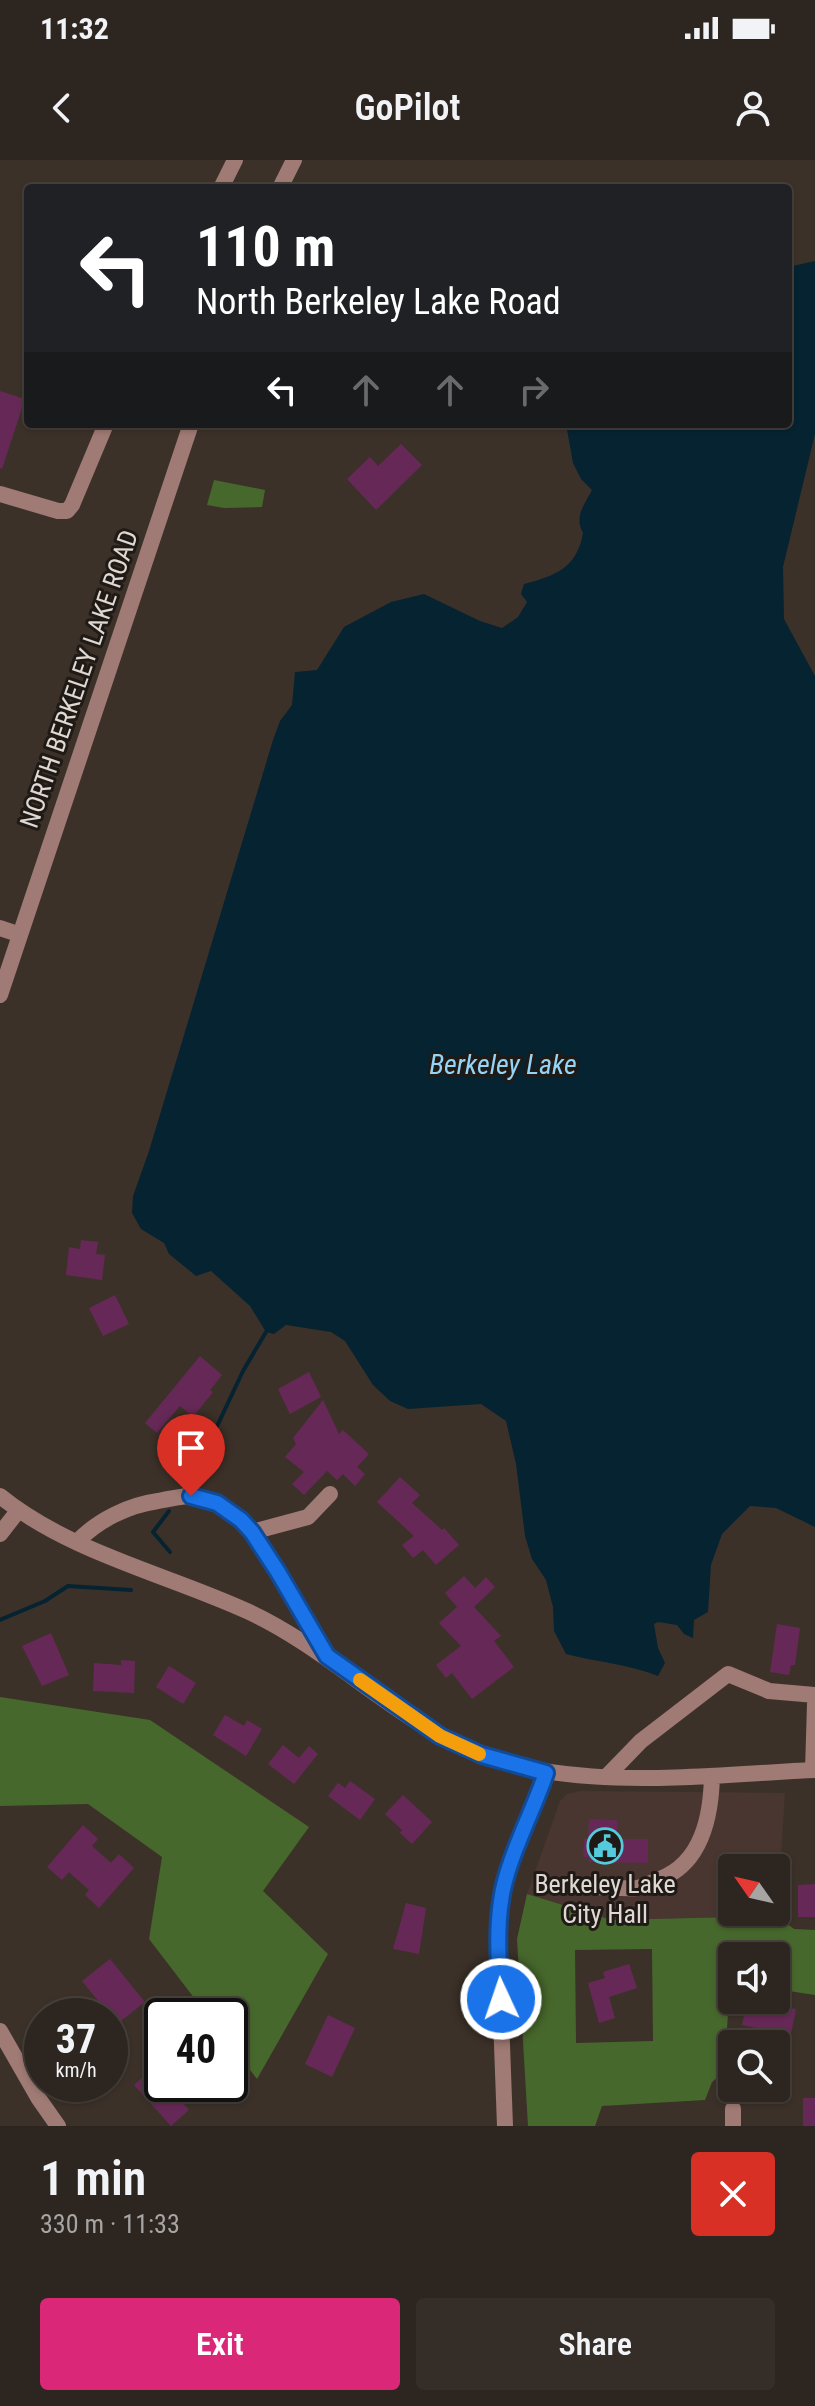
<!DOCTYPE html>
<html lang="en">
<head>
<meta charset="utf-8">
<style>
	:root { --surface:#2d251f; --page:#352d28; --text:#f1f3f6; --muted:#a7a5a4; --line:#48423d; --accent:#db2777 }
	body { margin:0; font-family:"Roboto Condensed",sans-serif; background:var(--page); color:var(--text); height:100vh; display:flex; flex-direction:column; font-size:30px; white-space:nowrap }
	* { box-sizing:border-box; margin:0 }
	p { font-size:26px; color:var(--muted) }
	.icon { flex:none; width:44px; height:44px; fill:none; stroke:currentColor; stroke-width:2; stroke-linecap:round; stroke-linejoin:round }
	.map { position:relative; height:1966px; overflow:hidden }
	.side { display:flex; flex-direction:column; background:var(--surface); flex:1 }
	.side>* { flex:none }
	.top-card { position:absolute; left:24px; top:24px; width:768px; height:244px; border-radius:8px; box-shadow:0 2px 6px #0004,0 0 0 2px var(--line); background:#202124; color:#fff; overflow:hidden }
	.needle { width:52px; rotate:304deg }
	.controls { position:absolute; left:718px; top:1694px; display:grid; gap:16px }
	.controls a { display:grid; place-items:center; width:72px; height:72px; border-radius:8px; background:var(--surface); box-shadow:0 2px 6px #0004,0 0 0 2px var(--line); font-size:40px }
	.speed { position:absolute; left:24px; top:1838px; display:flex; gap:16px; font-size:40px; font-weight:700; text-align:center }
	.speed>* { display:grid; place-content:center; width:104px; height:104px; border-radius:50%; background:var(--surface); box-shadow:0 2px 6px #0004,0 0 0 2px var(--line); line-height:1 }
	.speed small { font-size:20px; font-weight:400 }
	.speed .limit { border:4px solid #111; border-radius:12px; background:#fff; color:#111 }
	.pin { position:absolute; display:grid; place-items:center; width:68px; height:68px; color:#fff; margin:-82px -34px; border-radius:50% 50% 50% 0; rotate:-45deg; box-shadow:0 0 8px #0007 }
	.pin .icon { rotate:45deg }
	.me { position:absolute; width:88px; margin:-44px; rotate:357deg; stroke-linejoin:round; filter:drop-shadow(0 0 6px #0008) }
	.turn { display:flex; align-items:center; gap:28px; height:168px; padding:0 40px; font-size:36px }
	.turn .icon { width:104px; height:104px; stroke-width:2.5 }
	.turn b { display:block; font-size:56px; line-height:68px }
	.lanes { display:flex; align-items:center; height:76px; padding:0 40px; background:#0003; justify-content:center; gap:40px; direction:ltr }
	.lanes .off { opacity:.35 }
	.round { display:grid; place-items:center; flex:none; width:84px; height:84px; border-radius:8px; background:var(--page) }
	.summary { display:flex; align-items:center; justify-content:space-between; height:136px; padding:0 40px }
	h1 { font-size:48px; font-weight:600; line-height:60px }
	.primary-button { display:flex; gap:16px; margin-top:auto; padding:16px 40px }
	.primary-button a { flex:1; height:92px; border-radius:8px; background:var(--accent); color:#fff; font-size:32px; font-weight:600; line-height:92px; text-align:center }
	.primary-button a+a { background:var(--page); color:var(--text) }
	.status { display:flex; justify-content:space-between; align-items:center; height:56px; padding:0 40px; background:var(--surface); direction:ltr }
	.status svg { height:22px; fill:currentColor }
	header { display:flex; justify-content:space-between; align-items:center; height:104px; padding:0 40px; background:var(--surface); font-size:36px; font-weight:600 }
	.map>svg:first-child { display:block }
	.commercial { fill:#493630; fill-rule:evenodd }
	.green { fill:#47682c; fill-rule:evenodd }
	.water { fill:#062331 }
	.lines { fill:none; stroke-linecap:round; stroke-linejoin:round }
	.stream { stroke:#062331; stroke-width:4 }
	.building { fill:#662957 }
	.minor { stroke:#a07a74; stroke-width:16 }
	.route-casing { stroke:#114b97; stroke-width:20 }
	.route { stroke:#1a73e8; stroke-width:14 }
	.slow { stroke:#f59e0b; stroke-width:14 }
	.labels { text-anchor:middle; stroke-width:6; stroke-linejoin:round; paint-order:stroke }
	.street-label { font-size:26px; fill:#e0d8d3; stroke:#1f1a16 }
	.poi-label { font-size:26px; fill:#e0d8d3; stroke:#1f1a16 }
	.water-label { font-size:28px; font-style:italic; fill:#93d5f8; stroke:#1f1a16 }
</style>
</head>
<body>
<div class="status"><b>11:32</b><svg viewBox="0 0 49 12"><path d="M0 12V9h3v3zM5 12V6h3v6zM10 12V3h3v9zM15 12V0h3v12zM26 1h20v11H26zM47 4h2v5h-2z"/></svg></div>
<header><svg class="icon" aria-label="back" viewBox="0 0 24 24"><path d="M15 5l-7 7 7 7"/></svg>GoPilot<svg class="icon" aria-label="person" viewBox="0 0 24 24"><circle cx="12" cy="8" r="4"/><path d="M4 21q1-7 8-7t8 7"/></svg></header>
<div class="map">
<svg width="815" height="1966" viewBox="0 0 815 1966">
	<rect width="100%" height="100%" fill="#3c3129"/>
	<!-- commercial -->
	<path class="commercial" d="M580,1631L785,1633L777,1756L612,1760L527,1734L560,1641L567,1634ZM732,1708H776V1752H732Z"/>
	<!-- green -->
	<path class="green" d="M214,320L265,330L262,347L224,348L207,345Z
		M0,1537L150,1560L309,1667L263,1731L328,1794L257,1919L230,1884V1856H208L149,1779L162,1697L88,1644L0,1646Z
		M527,1734L612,1760L777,1756L794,1769L815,1770V1835L776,1829V1796H732L724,1912L712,1922L705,1940L602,1946L595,1966H528L517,1779ZM652,1789L653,1881L576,1883L575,1790Z"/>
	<!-- water -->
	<path class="water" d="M815,101V274L783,407L784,459L815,516V1367L776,1348L750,1346L722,1374L711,1405L708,1452L694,1460L693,1478L684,1474L677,1465L658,1462L654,1464L658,1488L665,1503L658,1516C629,1504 596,1502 566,1494L554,1471L553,1447L546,1420L532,1399L525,1376L516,1304L506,1261L481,1244L408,1249L390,1241L373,1225L345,1181L331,1172L286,1165L274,1174L266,1172L250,1146L211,1111L196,1116L169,1094L164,1083L141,1069L132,1053L133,1036L149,991L273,580L280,561L292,545L295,512L317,510L344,467L391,442L424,434L480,461L502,468L518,457L527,442L521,434L524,424C555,416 577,408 583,373C574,357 584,345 592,330L581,319L573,303L566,264H788V107Z"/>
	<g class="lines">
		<!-- stream -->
		<path class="stream" d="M182,1323L211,1279L243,1211L266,1172
			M169,1351L153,1372L170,1392
			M0,1460L45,1441L68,1426L131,1430"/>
	</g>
	<!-- building -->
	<path class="building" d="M0,231L25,239L2,309L0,308Z
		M401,284L422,305L376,350L347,319L370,297L378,306Z
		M81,1080L98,1082L96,1094L105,1095L102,1120L66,1115L69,1087L80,1089Z
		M115,1135L129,1164L103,1176L89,1148Z
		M200,1196L222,1215L210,1230L213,1232L193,1257L180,1246L157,1273L145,1263Z
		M309,1212L321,1237L290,1254L278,1229Z
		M323,1240L339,1274L343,1270L369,1294L357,1307L365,1314L355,1326L343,1314L337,1320L327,1311L304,1335L292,1324L304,1312L285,1297L296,1284L293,1278Z
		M400,1317L420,1335L412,1343L442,1370L444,1368L459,1385L436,1405L423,1390L413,1398L402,1385L414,1376L377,1342Z
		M464,1416L475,1428L486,1417L495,1427L474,1447L501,1476L494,1481L514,1507L472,1539L452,1513L446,1518L436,1505L461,1486L439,1463L457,1447L445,1433Z
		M777,1464L800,1468L795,1505H791L789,1515L770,1512Z
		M51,1473L69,1515L42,1526L22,1486Z
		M121,1500L135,1501L134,1533L93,1531L94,1503L121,1505Z
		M169,1506L196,1523L183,1544L156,1527Z
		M225,1555L244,1566L247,1560L262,1569L246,1596L213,1575Z
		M283,1585L299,1598L309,1586L318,1594L294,1624L268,1604Z
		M350,1621L375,1639L360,1660L328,1636L338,1623L345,1628Z
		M403,1635L432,1662L412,1684L400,1673L402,1670L385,1654Z
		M589,1659L617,1660V1679H648V1703L589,1702V1697H583L584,1679H588Z
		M83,1665L98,1679L92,1686L111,1703L119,1694L134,1708L99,1748L85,1735L89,1730L69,1712L62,1720L47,1707Z
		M815,1724V1757H798V1725Z
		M406,1743L426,1748L419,1794L393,1789Z
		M110,1799L145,1842L117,1864L82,1821Z
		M629,1804L637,1828L609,1837L615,1858L599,1863L588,1823L605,1818L603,1812Z
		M747,1840L796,1849L788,1888L772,1884L775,1872L742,1865Z
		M328,1855L355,1868L332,1917L305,1904Z
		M154,1907L162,1916V1924H167L189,1950L171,1966L134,1925Z
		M803,1938H815V1966H803Z"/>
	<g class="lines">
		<!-- minor -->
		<path class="minor" d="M221,28L235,0
			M280,28L294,0
			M0,334L58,351H67L72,345L106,264
			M0,768L18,774
			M0,835L191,264
			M0,1336C69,1392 166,1414 247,1451C317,1483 373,1538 440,1576C546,1637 697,1615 815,1610
			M252,1372L308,1357L330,1334
			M0,1374L18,1351
			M78,1381C98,1360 129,1345 158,1341C168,1339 179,1337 188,1336C253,1335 294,1446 324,1492
			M813,1610L815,1544
			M607,1616L641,1581L728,1514L769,1531L815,1535
			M593,1727C607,1727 623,1729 637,1728C644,1727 653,1722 660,1719C702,1703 711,1657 712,1616
			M0,1871L39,1939L58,1966
			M505,1966L498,1777L501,1738L513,1697L546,1613
			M733,1966V1949"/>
	</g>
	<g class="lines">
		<defs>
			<path id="route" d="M191,1336L217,1343L241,1360L252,1372L278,1412L327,1496L440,1576L482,1595L546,1613C533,1652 506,1701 501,1741C496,1773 499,1807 501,1839"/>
		</defs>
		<!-- route casing -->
		<use href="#route" class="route-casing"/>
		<!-- route -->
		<use href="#route" class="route"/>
		<!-- slow -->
		<path class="slow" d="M360,1520L440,1576L479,1594"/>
	</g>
	<!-- icons -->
	<defs>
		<symbol id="civic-ring" viewBox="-11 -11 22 22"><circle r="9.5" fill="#1f1a16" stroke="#54cadd" stroke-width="1.5"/><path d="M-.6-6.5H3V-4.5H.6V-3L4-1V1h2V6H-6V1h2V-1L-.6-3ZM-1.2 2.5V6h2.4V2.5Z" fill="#54cadd"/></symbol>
	</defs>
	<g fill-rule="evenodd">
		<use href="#civic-ring" x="585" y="1666" width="40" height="40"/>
	</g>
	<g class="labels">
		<!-- street labels -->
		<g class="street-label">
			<text transform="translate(79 519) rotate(-71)" y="9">NORTH BERKELEY LAKE ROAD</text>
		</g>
		<!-- poi labels -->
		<g class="poi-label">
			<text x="605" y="1733">Berkeley Lake<tspan x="605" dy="30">City Hall</tspan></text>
		</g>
		<!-- water labels -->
		<g class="water-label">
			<text x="503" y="914">Berkeley Lake</text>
		</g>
	</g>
</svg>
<div class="controls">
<a><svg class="needle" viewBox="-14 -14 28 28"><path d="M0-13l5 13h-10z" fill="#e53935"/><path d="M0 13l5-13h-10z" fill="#a7a5a4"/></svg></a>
<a><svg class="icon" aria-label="sound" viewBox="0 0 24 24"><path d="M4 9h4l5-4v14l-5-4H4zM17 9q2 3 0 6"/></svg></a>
<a><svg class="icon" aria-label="search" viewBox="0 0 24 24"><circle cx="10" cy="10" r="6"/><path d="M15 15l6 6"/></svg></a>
</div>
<div class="speed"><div>37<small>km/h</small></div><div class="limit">40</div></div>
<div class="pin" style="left:191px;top:1336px;background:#d93025"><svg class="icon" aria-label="arrive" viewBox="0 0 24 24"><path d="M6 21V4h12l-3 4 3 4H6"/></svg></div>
<svg class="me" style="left:501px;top:1839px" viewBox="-20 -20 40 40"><circle r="17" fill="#1a73e8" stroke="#fff" stroke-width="3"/><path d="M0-11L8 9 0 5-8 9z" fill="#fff"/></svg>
<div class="top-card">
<div class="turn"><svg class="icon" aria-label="left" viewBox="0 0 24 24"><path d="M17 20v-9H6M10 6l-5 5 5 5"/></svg><div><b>110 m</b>North Berkeley Lake Road</div></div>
<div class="lanes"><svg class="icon" aria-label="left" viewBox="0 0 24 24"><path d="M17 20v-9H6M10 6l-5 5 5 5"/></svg><svg class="icon off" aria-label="ahead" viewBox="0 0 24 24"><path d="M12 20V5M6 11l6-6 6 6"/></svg><svg class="icon off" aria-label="ahead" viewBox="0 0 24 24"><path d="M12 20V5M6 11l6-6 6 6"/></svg><svg class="icon off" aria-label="right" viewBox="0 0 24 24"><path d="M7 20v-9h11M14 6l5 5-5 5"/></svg></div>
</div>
</div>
<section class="side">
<div class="summary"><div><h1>1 min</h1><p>330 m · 11:33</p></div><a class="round" style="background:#d93025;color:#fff"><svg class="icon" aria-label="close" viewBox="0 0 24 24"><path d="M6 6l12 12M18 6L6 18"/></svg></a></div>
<div class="primary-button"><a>Exit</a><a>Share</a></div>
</section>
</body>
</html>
